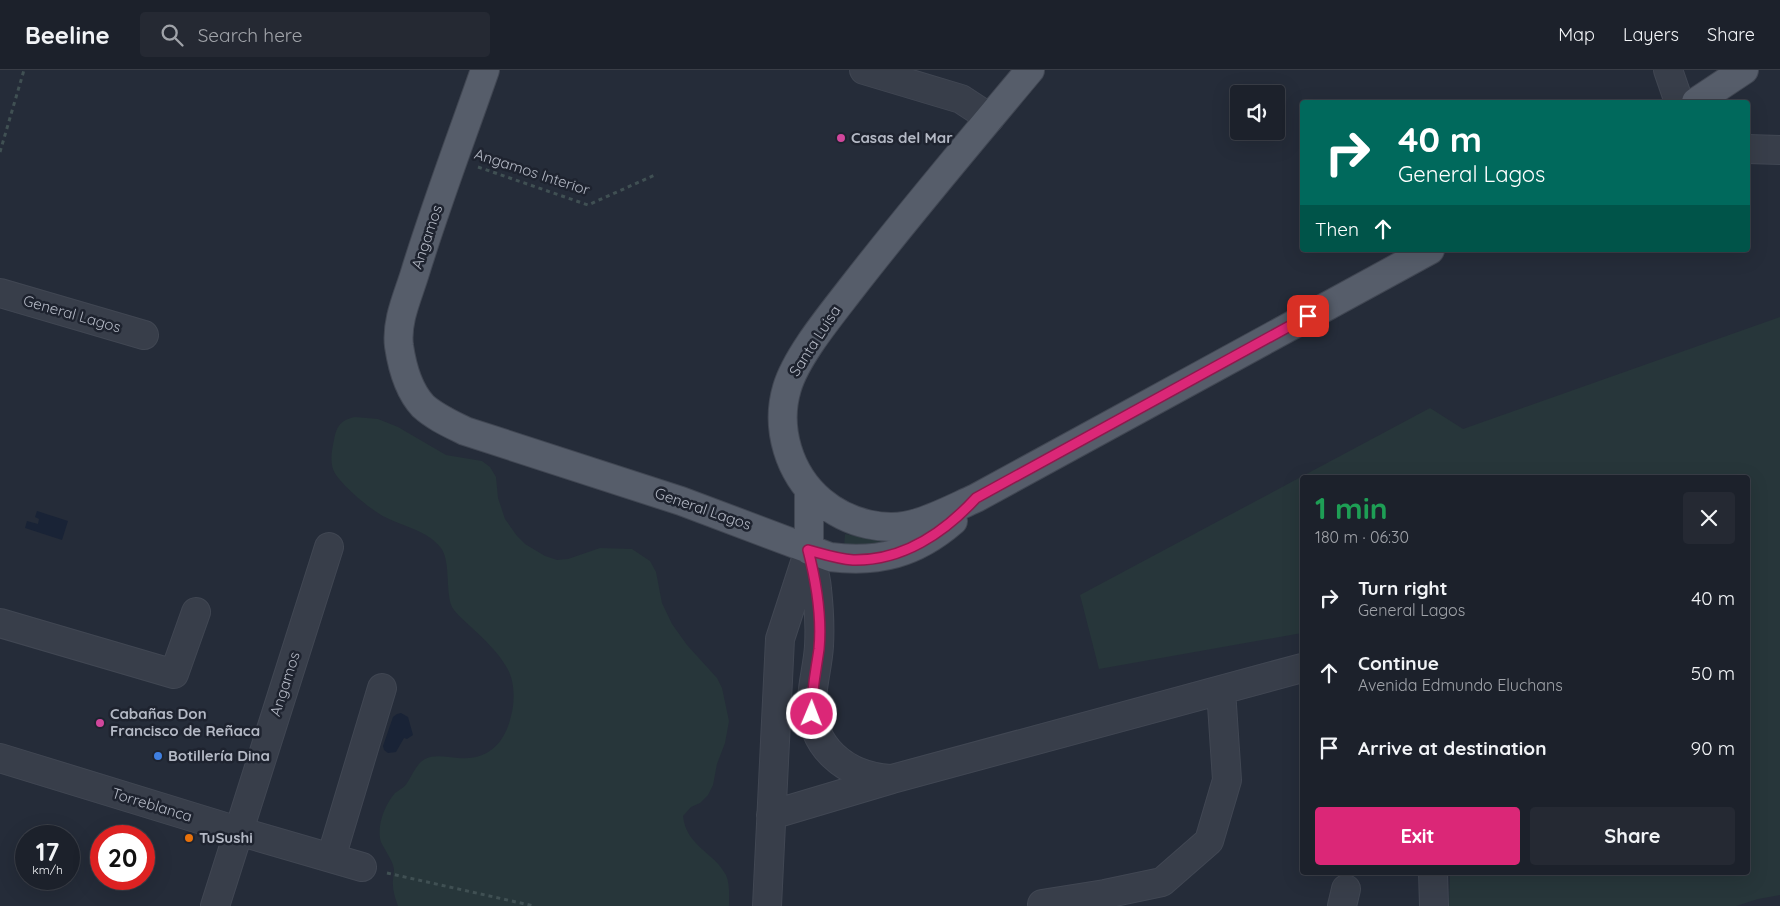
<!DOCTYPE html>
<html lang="en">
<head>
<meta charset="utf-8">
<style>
	:root { --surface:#1c212b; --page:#252933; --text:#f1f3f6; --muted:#a0a3a9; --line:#3a3e47; --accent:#db2777 }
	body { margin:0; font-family:Quicksand,sans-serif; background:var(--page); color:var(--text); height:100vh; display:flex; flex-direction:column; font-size:19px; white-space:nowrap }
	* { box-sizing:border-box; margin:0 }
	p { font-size:16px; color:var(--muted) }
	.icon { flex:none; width:28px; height:28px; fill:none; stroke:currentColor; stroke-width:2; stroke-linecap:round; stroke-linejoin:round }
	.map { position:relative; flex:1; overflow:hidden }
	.details { position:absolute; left:1300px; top:405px; width:450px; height:400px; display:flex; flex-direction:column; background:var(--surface); border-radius:5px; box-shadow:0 5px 20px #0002,0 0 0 1px var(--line) }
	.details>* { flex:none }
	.top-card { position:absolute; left:1300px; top:30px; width:450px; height:152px; border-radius:5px; box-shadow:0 5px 20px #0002,0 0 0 1px var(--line); background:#00695c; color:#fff; overflow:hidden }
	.controls { position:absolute; left:1230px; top:15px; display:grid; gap:10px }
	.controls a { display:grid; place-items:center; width:55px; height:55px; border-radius:5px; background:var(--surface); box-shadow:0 5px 20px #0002,0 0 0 1px var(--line); font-size:25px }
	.speed { position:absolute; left:15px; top:755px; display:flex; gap:10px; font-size:25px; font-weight:700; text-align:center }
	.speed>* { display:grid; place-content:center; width:65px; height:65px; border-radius:50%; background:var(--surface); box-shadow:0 5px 20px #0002,0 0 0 1px var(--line); line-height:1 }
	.speed small { font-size:12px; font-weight:400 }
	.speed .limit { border:8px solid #d22; background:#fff; color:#111 }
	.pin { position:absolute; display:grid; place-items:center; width:42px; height:42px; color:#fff; margin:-21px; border-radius:10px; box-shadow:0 2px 8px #0006 }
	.me { position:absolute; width:55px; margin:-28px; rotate:1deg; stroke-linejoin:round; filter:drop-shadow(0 0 4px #0008) }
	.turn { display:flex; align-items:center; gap:18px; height:105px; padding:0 15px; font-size:22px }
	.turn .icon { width:65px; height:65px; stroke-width:2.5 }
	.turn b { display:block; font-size:35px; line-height:42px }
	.then { display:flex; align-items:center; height:48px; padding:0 15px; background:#0003; gap:10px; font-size:19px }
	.round { display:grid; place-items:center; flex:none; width:52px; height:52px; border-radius:5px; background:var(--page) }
	.head { display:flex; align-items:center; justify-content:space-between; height:85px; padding:0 15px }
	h1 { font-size:30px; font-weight:800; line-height:38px; color:#1e9e55 }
	.action { display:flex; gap:10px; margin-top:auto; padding:10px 15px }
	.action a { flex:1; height:58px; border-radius:5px; background:var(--accent); color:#fff; font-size:20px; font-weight:800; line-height:58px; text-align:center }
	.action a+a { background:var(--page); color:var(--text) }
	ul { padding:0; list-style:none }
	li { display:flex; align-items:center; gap:15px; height:75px; padding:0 15px }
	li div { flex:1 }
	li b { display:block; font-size:19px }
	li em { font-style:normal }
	header { display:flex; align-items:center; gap:30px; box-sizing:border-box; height:70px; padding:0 25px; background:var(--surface); border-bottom:1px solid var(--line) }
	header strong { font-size:24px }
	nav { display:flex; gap:28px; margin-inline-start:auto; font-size:18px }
	.search { width:350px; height:45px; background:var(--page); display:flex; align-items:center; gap:12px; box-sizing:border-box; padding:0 18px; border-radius:5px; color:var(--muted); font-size:19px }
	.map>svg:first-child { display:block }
	.green { fill:#27363a }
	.water { fill:#192336 }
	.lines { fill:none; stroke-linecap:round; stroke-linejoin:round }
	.minor-casing { stroke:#414753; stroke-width:30 }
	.major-casing { stroke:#414753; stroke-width:30 }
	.path { stroke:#405053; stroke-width:3; stroke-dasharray:4 4; stroke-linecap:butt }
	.minor { stroke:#383e4a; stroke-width:28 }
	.major { stroke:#565d6a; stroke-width:28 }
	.route-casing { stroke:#8e194d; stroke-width:12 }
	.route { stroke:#db2777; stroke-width:9 }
	.hotel-dot { fill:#d1479c; stroke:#1e232f; stroke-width:2 }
	.shop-dot { fill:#3f7fe0; stroke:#1e232f; stroke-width:2 }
	.food-dot { fill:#e8710a; stroke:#1e232f; stroke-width:2 }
	.labels { text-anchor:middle; stroke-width:5; stroke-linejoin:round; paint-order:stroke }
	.poi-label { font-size:15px; font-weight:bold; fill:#b4b9c5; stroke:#1e232f; text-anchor:start }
	.street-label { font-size:15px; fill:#b4b9c5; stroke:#1e232f }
</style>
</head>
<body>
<header>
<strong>Beeline</strong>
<div class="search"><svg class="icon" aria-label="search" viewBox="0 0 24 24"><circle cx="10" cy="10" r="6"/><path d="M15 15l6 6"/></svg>Search here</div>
<nav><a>Map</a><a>Layers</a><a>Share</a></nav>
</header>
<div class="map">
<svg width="1780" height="836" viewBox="0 0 1780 836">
	<rect width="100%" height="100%" fill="#252c39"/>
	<!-- green -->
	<path class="green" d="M1780,247V825L1758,829L1736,836H1449L1450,803L1748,802V408H1302V563L1099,599L1080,525L1430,338L1463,359Z
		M355,347L378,349L398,357L446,385L482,391L490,397L496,407L498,428L505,449L517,466L525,474L545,486L557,490L568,489L600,478L632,479L650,491L656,502L662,533L672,554L687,575L717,608L722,618L729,651L725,673L717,694L713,715L708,725L700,733L691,737L683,746C686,776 714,782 726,805C730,814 729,826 729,836H398C395,828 392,819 393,810C393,806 394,803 394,799C392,789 385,781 381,772C376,757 385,734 395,723C399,720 404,718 407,713C412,706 416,694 425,689C434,684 448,687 458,688C488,691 505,673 511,646C515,632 515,611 507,598C499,583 483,568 470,556C464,550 456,544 452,537C445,520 451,492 441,478C427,460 404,457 385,447C373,442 336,411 333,399C330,390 332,379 334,370C337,355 341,350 355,347Z
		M906,463L868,476L844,479L845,464L870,469Z"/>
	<!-- water -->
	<path class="water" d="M37,441L68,451L62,470L25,458L27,451L38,454L39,449L35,447Z
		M401,643L408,647L413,665L407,669L404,668L396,682L388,683L384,680L383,676L393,647L397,644Z"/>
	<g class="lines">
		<defs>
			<path id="minor" d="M864,0L961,29L990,48
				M1668,0L1679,32
				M1748,79L1780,80
				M0,223L144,265
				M809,482C812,494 816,506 817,519C819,537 820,558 819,576C818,594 813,611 812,629C809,677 846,706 890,709
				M0,553L174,604L196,542
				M0,688L238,761L362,797
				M771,745L892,709L1302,598
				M331,788L382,618
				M1433,802L1434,836
				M1042,834L1105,824L1162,812L1209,771L1227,710L1221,620
				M215,836L329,477
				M767,836L780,569L809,480
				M1342,836L1346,819"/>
			<path id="major" d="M485,0C461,69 435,137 414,206C407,228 396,252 399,276C402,296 409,321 423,336C435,347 451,354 465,361L681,431L830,487C878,493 915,484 953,451
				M1030,0C969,73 908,145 850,220C830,246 796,287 787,318C775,358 789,404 821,431C847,453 887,464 920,452C939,446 958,436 976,428L1430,180
				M1696,32L1744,0
				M809,480V419"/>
		</defs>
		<!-- minor casing -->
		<use href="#minor" class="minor-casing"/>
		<!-- major casing -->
		<use href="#major" class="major-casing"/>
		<!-- path -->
		<path class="path" d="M0,82L24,0
			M478,97L588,135L657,104
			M387,803L534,836"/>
		<!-- minor -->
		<use href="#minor" class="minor"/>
		<!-- major -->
		<use href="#major" class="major"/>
	</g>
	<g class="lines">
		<defs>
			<path id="route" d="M812,644C811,622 816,601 819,579C822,547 816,511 808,480C823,484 838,489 853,490C902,491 944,463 976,428L1308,246"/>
		</defs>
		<!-- route casing -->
		<use href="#route" class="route-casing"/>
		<!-- route -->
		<use href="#route" class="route"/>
	</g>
	<!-- markers -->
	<g class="hotel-dot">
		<circle cx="841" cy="68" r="5"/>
		<circle cx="100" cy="653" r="5"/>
	</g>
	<circle class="shop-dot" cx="158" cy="686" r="5"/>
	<circle class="food-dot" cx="189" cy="768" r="5"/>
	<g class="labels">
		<!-- poi labels -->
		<g class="poi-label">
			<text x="851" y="73">Casas del Mar</text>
			<text x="110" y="649">Cabañas Don<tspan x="110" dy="17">Francisco de Reñaca</tspan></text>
			<text x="168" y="691">Botillería Dina</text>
			<text x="199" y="773">TuSushi</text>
		</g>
		<!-- street labels -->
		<g class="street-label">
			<text transform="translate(532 102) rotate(18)" y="5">Angamos Interior</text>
			<text transform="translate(427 167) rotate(-71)" y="5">Angamos</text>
			<text transform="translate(72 244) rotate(16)" y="5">General Lagos</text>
			<text transform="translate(815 271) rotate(-57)" y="5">Santa Luisa</text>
			<text transform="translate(703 439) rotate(19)" y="5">General Lagos</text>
			<text transform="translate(285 614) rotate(-72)" y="5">Angamos</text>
			<text transform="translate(152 735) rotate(17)" y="5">Torreblanca</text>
		</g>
	</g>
</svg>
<div class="controls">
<a><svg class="icon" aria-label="sound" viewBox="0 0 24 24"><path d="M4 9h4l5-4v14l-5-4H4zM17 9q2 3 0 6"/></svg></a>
</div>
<div class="speed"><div>17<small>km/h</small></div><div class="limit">20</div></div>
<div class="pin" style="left:1308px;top:246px;background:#d93025"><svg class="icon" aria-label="arrive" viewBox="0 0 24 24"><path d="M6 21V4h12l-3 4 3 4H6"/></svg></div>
<svg class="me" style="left:812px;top:644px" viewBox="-20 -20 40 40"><circle r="17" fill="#db2777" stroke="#fff" stroke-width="3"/><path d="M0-11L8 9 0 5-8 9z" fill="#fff"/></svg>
<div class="top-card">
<div class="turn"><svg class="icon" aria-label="right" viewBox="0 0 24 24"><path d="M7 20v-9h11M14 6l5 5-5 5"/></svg><div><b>40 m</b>General Lagos</div></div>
<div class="then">Then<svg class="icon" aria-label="ahead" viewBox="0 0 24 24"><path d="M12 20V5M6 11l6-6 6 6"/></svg></div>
</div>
<section class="details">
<div class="head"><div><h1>1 min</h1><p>180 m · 06:30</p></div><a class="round"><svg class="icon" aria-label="close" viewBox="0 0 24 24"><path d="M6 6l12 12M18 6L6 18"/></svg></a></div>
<ul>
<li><svg class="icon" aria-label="right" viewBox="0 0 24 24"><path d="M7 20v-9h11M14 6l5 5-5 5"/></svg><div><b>Turn right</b><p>General Lagos</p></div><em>40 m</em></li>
<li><svg class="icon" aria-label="ahead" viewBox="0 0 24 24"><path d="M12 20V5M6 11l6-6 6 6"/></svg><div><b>Continue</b><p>Avenida Edmundo Eluchans</p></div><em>50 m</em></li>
<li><svg class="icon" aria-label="arrive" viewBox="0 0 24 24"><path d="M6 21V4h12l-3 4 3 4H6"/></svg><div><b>Arrive at destination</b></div><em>90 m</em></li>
</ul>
<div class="action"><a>Exit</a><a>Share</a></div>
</section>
</div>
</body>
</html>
